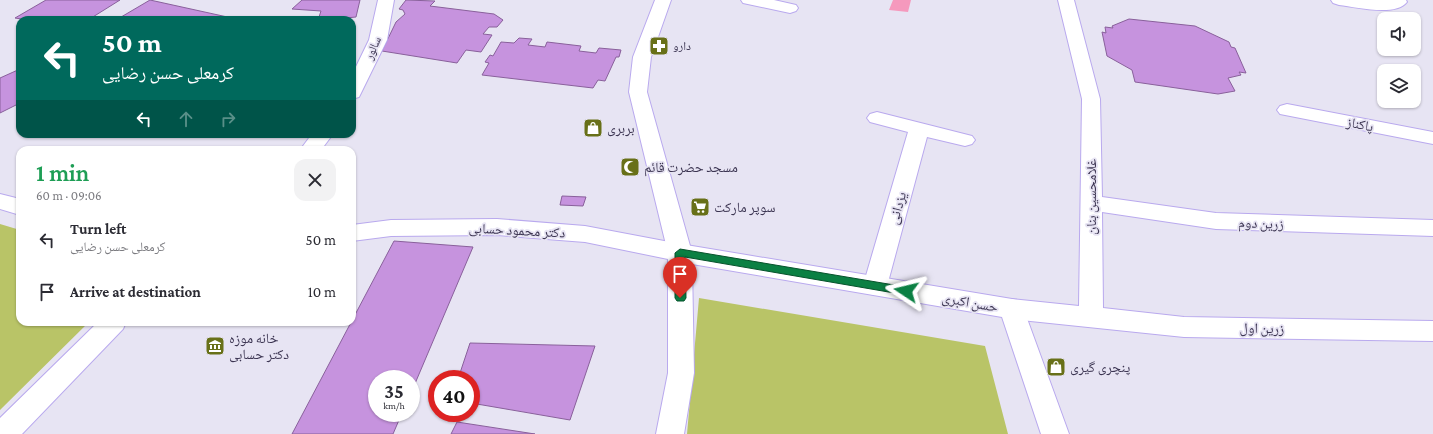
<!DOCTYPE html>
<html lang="en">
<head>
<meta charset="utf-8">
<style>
	:root { --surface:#fff; --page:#f2f2f3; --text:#2b2b33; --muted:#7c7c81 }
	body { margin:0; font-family:"Crimson Pro","Noto Naskh Arabic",serif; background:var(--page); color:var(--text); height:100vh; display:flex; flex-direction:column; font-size:15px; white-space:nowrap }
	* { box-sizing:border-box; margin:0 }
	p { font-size:13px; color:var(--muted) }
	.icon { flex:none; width:22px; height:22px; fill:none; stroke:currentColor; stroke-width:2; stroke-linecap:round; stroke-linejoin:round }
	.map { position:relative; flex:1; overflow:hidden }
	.sheet { position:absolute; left:16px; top:146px; width:340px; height:180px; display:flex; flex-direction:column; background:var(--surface); border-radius:12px; box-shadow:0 1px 3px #0004 }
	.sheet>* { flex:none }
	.top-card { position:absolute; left:16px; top:16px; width:340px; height:122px; border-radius:12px; box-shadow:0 1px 3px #0004; background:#00695c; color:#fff; overflow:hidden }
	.tools { position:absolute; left:1377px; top:12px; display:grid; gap:8px }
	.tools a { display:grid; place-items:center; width:44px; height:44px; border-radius:8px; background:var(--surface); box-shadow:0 1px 3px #0004; font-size:20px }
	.speed { position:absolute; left:368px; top:370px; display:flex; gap:8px; font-size:20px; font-weight:700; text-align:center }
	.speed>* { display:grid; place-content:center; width:52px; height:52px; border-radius:50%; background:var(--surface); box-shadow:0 1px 3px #0004; line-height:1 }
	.speed small { font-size:10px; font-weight:400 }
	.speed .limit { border:6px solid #d22; background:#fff; color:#111 }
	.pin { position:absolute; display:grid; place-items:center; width:34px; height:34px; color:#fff; margin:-41px -17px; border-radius:50% 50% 50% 0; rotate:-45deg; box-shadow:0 0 4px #0007 }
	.pin .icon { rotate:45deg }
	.me { position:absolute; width:44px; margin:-22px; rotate:280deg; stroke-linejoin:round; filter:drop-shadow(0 0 3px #0008) }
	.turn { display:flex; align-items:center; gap:14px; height:84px; padding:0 20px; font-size:18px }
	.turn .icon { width:52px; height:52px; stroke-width:2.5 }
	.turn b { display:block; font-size:28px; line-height:34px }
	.lanes { display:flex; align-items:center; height:38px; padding:0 20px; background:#0003; justify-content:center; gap:20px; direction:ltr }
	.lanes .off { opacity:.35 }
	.round { display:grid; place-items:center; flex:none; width:42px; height:42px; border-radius:12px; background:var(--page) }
	.overview { display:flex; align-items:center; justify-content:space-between; height:68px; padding:0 20px }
	h1 { font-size:24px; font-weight:600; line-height:30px; color:#1e9e55 }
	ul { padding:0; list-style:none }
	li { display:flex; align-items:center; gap:12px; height:52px; padding:0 20px }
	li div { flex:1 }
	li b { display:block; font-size:15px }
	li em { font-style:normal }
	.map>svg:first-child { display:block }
	.green { fill:#b9c467 }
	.water { fill:#f599bd }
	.building { fill:#c693de; stroke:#89609b }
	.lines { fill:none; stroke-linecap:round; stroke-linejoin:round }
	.minor-casing { stroke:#b9a9ee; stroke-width:2 }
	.tertiary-casing { stroke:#b9a9ee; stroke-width:2 }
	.minor { fill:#fff; fill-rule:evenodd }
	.tertiary { fill:#fff; fill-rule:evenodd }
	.route { fill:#0b8043; stroke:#07532c }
	.labels { text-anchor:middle; stroke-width:3.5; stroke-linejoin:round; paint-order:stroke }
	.far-poi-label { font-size:12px; fill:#3c3552; stroke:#e7e4f3; text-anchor:start }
	.far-street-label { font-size:12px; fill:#3c3552; stroke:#e7e4f3 }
	.street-label { font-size:14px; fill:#3c3552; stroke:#e7e4f3 }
	.poi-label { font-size:14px; fill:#3c3552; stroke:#e7e4f3; text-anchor:start }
</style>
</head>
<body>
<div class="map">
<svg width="1433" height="434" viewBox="0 0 1433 434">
	<rect width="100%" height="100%" fill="#e7e4f3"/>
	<!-- green -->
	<path class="green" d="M0,224L20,230V322H89L0,410Z
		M699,298L985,346L1008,434H687Z"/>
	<!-- water -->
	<path class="water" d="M893,0H911L908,12L889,10Z"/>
	<!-- building -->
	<path class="building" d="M46,0H120L88,20H28L15,18Z
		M150,0L241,20H116Z
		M302,0H360L356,17L325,20H318L321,11L292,9Z
		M406,0L435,1L430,6L494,14L503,20L497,27H489L483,34L492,35L481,52L466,50L457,63L382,51L396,22L405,14L403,10L399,9Z
		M1129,19L1195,26L1229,42L1231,47L1235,48L1246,73L1239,72L1241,75L1228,78L1235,91L1218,94L1135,82L1132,70L1107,56L1102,32L1106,33L1105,27L1113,28L1112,26Z
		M519,38L532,39L528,45L545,47L547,42L581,46L579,51L596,53L599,48L621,50L619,57H616L605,81L598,80L593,88L482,75L489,63L485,62L490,55L493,56L501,42L514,43Z
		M20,69V103L0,113V78Z
		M562,196L586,197L583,206L560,205Z
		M394,241L473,247L411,393V379H377V413H402L393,434H292Z
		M470,343L595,346L570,420L471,403V379H458Z
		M457,422L535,434H451Z"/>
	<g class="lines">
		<defs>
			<path id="minor" d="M378,0H394L387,40L361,93L359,97L352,99V75L369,40Z
				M655,0H671L651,57L647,92L692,253L688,259L680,262L672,259L668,253L629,92L633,57Z
				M741,0H774L796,5L798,8L796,11L790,13L743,3Z
				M1058,0H1074L1100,99L1102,197L1216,213L1433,220V236L1216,229L1102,212L1103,308L1184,317L1433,321V341L1184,337L1012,319L1003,316L1000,309L1003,302L1012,299L1079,306L1082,99Z
				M1331,0H1406L1407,2C1396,17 1356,7 1339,5L1333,3Z
				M1287,104L1433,132V144L1280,114L1277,110L1280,106Z
				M877,112L972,136L975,140L972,144L965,146L927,137L887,286L883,293L875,295L867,293L863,286L908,132L870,122L867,118L870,114Z
				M312,134H333L321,150H300Z
				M0,194L20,199V215L0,209Z"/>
			<path id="tertiary" d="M497,219L585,226L680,244L1012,299L1021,302L1069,434H1041L1002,317L692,264L694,373L684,434H656L668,373V259L585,242L497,235L391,236L352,241V225L391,220Z
				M98,322H126L123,329L22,434H0V418Z"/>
		</defs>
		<!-- minor casing -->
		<use href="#minor" class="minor-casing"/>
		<!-- tertiary casing -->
		<use href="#tertiary" class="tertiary-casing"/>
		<!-- minor -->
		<use href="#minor" class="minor"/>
		<!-- tertiary -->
		<use href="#tertiary" class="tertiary"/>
	</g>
	<!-- route -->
	<path class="route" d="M680,249L906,287L909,288L910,291L909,294L906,295L685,257L686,298L684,301H677L675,298V253Z"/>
	<!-- icons -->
	<defs>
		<symbol id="pharmacy-square" viewBox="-11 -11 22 22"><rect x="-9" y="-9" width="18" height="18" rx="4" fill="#687018" stroke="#e7e4f3"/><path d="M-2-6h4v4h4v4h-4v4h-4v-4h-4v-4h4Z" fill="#fff"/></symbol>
		<symbol id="shop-square" viewBox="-11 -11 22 22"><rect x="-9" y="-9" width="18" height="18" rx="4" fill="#687018" stroke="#e7e4f3"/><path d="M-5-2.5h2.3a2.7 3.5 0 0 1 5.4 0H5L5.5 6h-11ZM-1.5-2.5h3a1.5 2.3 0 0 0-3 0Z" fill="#fff"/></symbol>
		<symbol id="mosque-square" viewBox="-11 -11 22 22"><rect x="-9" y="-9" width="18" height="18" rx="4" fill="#687018" stroke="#e7e4f3"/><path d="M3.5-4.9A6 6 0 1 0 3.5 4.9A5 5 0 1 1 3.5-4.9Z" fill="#fff"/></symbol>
		<symbol id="supermarket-square" viewBox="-11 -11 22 22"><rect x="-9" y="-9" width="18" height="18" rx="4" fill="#687018" stroke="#e7e4f3"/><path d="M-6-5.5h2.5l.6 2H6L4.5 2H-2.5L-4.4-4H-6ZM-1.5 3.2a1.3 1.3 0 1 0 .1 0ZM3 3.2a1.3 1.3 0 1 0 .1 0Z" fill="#fff"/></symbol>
		<symbol id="museum-square" viewBox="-11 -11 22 22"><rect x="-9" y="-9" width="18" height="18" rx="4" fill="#687018" stroke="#e7e4f3"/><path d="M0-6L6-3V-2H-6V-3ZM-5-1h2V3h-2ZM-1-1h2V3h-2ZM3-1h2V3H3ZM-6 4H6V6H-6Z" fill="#fff"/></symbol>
	</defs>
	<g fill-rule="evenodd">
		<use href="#pharmacy-square" x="648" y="35" width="22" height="22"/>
		<use href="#shop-square" x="582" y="117" width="22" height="22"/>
		<use href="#mosque-square" x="619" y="156" width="22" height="22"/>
		<use href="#supermarket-square" x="689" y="196" width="22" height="22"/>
		<use href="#museum-square" x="204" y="335" width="22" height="22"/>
		<use href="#shop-square" x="1045" y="356" width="22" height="22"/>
	</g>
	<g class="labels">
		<!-- far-poi labels -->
		<g class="far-poi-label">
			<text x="673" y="50">دارو</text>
		</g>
		<!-- far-street labels -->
		<g class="far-street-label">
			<text transform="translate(373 48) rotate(-67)" y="4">سالور</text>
		</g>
		<!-- street labels -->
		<g class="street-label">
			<text transform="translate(1360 124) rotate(11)" y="5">پاکناز</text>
			<text transform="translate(1091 197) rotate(-90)" y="5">غلامحسین بنان</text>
			<text transform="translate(897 208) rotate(-74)" y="5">یزدانی</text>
			<text transform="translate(1261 223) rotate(2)" y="5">زرین دوم</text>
			<text transform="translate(517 230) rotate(3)" y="5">دکتر محمود حسابی</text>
			<text transform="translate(970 302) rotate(10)" y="5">حسن اکبری</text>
			<text transform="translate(1262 328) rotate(1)" y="5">زرین اول</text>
		</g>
		<!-- poi labels -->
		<g class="poi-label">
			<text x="607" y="133">بربری</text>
			<text x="644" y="172">مسجد حضرت قائم</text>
			<text x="714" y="212">سوپر مارکت</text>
			<text x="229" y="343">خانه موزه<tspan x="229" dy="16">دکتر حسابی</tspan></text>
			<text x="1070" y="372">پنچری گیری</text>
		</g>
	</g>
</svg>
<div class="tools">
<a><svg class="icon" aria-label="sound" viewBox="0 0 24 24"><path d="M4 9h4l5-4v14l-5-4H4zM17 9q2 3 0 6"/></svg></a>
<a><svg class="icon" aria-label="layers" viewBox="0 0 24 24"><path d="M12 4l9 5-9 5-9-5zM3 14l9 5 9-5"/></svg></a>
</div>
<div class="speed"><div>35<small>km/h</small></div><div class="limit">40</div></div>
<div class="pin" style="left:680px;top:298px;background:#d93025"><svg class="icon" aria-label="arrive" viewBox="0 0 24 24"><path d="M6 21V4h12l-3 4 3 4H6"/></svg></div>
<svg class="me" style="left:906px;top:291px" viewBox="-20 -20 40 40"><path d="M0-17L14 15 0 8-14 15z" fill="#0b8043" stroke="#fff" stroke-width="4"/></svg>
<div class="top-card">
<div class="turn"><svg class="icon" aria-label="left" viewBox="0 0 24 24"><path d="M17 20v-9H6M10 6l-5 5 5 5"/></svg><div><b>50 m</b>کرمعلی حسن رضایی</div></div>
<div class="lanes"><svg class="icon" aria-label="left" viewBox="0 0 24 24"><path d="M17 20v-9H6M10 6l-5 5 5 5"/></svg><svg class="icon off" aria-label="ahead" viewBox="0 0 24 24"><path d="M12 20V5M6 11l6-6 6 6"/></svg><svg class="icon off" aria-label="right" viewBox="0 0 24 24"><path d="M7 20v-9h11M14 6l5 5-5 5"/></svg></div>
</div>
<section class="sheet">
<div class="overview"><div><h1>1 min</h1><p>60 m · 09:06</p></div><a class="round"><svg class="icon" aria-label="close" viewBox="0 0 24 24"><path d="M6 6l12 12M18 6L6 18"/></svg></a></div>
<ul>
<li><svg class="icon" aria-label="left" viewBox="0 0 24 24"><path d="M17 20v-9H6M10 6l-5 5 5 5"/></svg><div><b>Turn left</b><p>کرمعلی حسن رضایی</p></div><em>50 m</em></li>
<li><svg class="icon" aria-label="arrive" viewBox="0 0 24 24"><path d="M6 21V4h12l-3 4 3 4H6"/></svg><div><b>Arrive at destination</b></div><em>10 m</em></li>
</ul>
</section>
</div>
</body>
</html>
